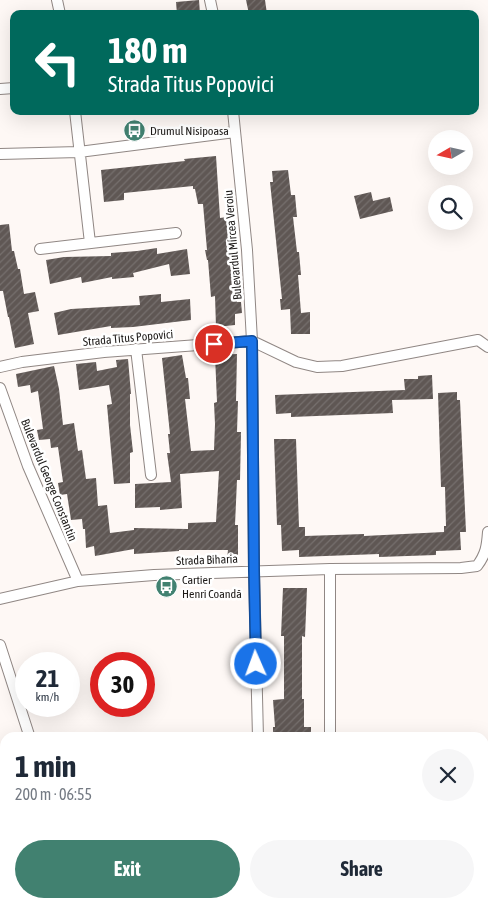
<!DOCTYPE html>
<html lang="en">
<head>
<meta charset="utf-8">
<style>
	:root { --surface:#fff; --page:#f6f6f7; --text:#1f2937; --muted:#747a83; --accent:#418170 }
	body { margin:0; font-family:"Asap Condensed",sans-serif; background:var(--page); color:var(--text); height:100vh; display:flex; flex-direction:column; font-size:19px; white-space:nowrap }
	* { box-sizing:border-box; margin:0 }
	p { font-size:16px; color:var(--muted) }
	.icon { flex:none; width:28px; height:28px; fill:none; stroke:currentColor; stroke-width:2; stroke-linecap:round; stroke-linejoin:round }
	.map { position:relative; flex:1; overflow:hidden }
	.drawer { position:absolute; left:0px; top:732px; width:489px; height:176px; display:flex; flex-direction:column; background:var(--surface); border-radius:15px 15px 0 0; box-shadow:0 5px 20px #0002 }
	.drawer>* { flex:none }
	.guide { position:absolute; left:10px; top:10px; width:469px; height:105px; border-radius:10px; box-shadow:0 5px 20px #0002; background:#00695c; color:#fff; overflow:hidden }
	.needle { width:32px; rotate:261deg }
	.tools { position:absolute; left:428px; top:130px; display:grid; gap:10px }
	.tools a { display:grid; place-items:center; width:45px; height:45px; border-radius:50%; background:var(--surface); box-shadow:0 5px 20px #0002; font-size:25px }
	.speed { position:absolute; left:15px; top:652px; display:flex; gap:10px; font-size:25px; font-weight:700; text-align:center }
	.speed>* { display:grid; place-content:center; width:65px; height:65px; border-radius:50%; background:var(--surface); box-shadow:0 5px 20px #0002; line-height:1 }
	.speed small { font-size:12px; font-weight:400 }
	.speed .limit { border:8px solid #d22; background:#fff; color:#111 }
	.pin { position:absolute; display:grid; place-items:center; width:42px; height:42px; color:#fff; margin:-21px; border:2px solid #fff; border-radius:50%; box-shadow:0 1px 5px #0007 }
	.me { position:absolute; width:55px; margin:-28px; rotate:358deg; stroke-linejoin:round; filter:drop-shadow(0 0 4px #0008) }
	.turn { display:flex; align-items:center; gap:18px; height:105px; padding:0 15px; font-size:22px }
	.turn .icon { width:65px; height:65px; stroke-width:2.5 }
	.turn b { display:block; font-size:35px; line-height:42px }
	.round { display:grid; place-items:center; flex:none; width:52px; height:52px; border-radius:26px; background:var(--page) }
	.head { display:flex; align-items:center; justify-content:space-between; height:85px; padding:0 15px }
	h1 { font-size:30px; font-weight:700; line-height:38px }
	.cta { display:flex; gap:10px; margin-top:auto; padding:10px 15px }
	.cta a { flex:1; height:58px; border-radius:30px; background:var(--accent); color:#fff; font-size:20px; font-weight:700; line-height:58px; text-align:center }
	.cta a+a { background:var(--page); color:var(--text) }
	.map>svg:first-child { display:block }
	.building { fill:url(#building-hatch) }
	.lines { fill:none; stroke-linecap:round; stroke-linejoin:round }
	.minor-casing { stroke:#908784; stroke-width:12 }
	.minor { stroke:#fff; stroke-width:10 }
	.route-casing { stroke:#114b97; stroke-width:12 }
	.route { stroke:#1a73e8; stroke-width:9 }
	.labels { text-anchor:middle; stroke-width:5; stroke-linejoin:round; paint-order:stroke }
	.poi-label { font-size:12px; fill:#1d1a18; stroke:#fff; text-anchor:start }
	.street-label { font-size:12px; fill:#1d1a18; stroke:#fff }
</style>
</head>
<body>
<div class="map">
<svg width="488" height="908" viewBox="0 0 488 908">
	<defs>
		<pattern id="building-hatch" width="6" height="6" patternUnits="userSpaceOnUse" patternTransform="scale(1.25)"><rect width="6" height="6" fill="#5f5754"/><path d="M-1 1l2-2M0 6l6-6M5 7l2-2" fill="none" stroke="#76706e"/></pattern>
	</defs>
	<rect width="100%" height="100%" fill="#fef8f5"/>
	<!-- building -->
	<path class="building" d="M199,0L200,14H177L176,2Z
		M246,0H265L267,14H249Z
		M216,156L220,218L227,217L233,264L231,265L237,302H241L242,313L235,314V325L216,327L215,296L211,297L208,260H207L205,250H207L203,204H198L195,189H193V186L124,193V200L104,202L101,170L185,161L184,159Z
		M288,170L291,195H295L297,217H293L297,252H299L301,275H298L301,313L310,312V334H291L290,309L281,310L280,299H282L270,182H273L272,171Z
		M371,192L373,201L390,197L393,211L360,219L354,196Z
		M9,224L12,251H14L18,269H20L24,294L35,292L39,311L28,313L34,344L15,348L9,317H8L3,291H0V225Z
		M157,248V254L187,249L190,274L171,276L169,264L133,273L134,277L112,279V277L82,283L81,277L50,284L46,260L64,257L111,256V253L137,251Z
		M161,294V302L190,299L191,320L133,327L111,328V326L58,335L54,313L71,309L140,305L139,296Z
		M237,354L236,401H238L237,432H241L240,480H237L235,525H238V559H227L228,550H179V551L134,554V549L95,556L94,546L86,548L85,529H83L82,519L71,520L67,494L60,495L58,483L63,482L58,447L51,448L50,439L39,440L37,430L43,429L38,391L31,393L30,385L18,387L16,374L54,366L59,389L63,425L74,423L78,451L82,450L86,479L96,478L98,506L107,505L110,533L134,530V528L188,529V523L216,522L219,471L180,474L182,508L160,510V507L135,508V484L171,482L167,453H170L168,434H170L162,358L182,355L186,378H188L190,399H185L191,451L214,450L215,424L214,403L217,402L215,355Z
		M128,359L131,394H130V425L133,452L130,453V483L114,484L107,405L112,404L109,385L79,390L76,364L96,362L97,371L117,367L116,360Z
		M432,375L433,399L392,400L393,413L291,417V413L276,414L275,395L405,390L404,379H418V376Z
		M457,392V400H460L466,532H460L461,550L436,551V555L379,557V554L299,557V550L282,551L281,525H277L274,439H296L299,527H305V536L364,534V536L444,532V526H446L445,487H441L438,393Z
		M283,588H307L305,637L302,636V699H304V727H311V738H273V727H275L273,700L284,699V636H281Z"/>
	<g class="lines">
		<defs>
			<path id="minor" d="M57,0L60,14
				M210,0L213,14
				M0,89L14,88
				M75,111L90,243
				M233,111L247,250L252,341L254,571L258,738
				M0,154L79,152L235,132
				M40,249L176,233
				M136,349L151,475
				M0,367L22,362L104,352L252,341L296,362L317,367L342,366L478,340L488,347
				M0,388L28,466L78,581
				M0,599L78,581L154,575L330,569L461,568L477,566C486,554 487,546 488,532
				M0,645L30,738
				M330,738V569
				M0,893L5,892
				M86,904L88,908
				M260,904V908
				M315,904L318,908"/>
		</defs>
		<!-- minor casing -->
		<use href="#minor" class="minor-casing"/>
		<!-- minor -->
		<use href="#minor" class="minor"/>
	</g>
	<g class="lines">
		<defs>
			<path id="route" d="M214,344L252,341L254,571L256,664"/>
		</defs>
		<!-- route casing -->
		<use href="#route" class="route-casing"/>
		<!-- route -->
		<use href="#route" class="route"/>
	</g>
	<!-- icons -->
	<defs>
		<symbol id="bus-disc" viewBox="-11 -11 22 22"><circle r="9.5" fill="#418170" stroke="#fff"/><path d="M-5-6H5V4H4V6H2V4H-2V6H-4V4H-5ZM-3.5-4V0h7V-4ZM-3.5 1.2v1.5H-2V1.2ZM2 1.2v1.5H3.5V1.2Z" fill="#fff"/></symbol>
	</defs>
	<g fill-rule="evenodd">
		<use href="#bus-disc" x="122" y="118" width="25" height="25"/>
		<use href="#bus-disc" x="154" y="574" width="25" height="25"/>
	</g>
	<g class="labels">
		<!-- poi labels -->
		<g class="poi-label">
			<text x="150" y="135">Drumul Nisipoasa</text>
			<text x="182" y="584">Cartier<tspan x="182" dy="14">Henri Coandă</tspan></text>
		</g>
		<!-- street labels -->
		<g class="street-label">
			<text transform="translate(233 245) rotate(-95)" y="4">Bulevardul Mircea Veroiu</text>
			<text transform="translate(128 338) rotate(-5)" y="4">Strada Titus Popovici</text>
			<text transform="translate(49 480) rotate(68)" y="4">Bulevardul George Constantin</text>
			<text transform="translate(207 560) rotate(-2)" y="4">Strada Biharia</text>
		</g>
	</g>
</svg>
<div class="tools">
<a><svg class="needle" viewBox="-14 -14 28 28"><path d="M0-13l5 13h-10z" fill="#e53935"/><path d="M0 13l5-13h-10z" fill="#747a83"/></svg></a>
<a><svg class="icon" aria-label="search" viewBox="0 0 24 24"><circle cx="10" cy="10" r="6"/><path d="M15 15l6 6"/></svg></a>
</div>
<div class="speed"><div>21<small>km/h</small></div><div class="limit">30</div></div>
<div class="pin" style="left:214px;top:344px;background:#d93025"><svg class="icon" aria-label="arrive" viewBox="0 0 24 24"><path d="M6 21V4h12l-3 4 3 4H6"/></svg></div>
<svg class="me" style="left:256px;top:664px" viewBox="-20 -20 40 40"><circle r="17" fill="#1a73e8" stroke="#fff" stroke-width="3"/><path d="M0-11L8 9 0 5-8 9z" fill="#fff"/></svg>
<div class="guide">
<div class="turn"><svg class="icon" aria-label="left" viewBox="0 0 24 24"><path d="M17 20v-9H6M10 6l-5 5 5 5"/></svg><div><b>180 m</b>Strada Titus Popovici</div></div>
</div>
<section class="drawer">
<div class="head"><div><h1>1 min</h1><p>200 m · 06:55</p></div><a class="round"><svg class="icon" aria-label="close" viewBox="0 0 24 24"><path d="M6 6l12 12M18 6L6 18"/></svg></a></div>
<div class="cta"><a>Exit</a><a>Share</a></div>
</section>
</div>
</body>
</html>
